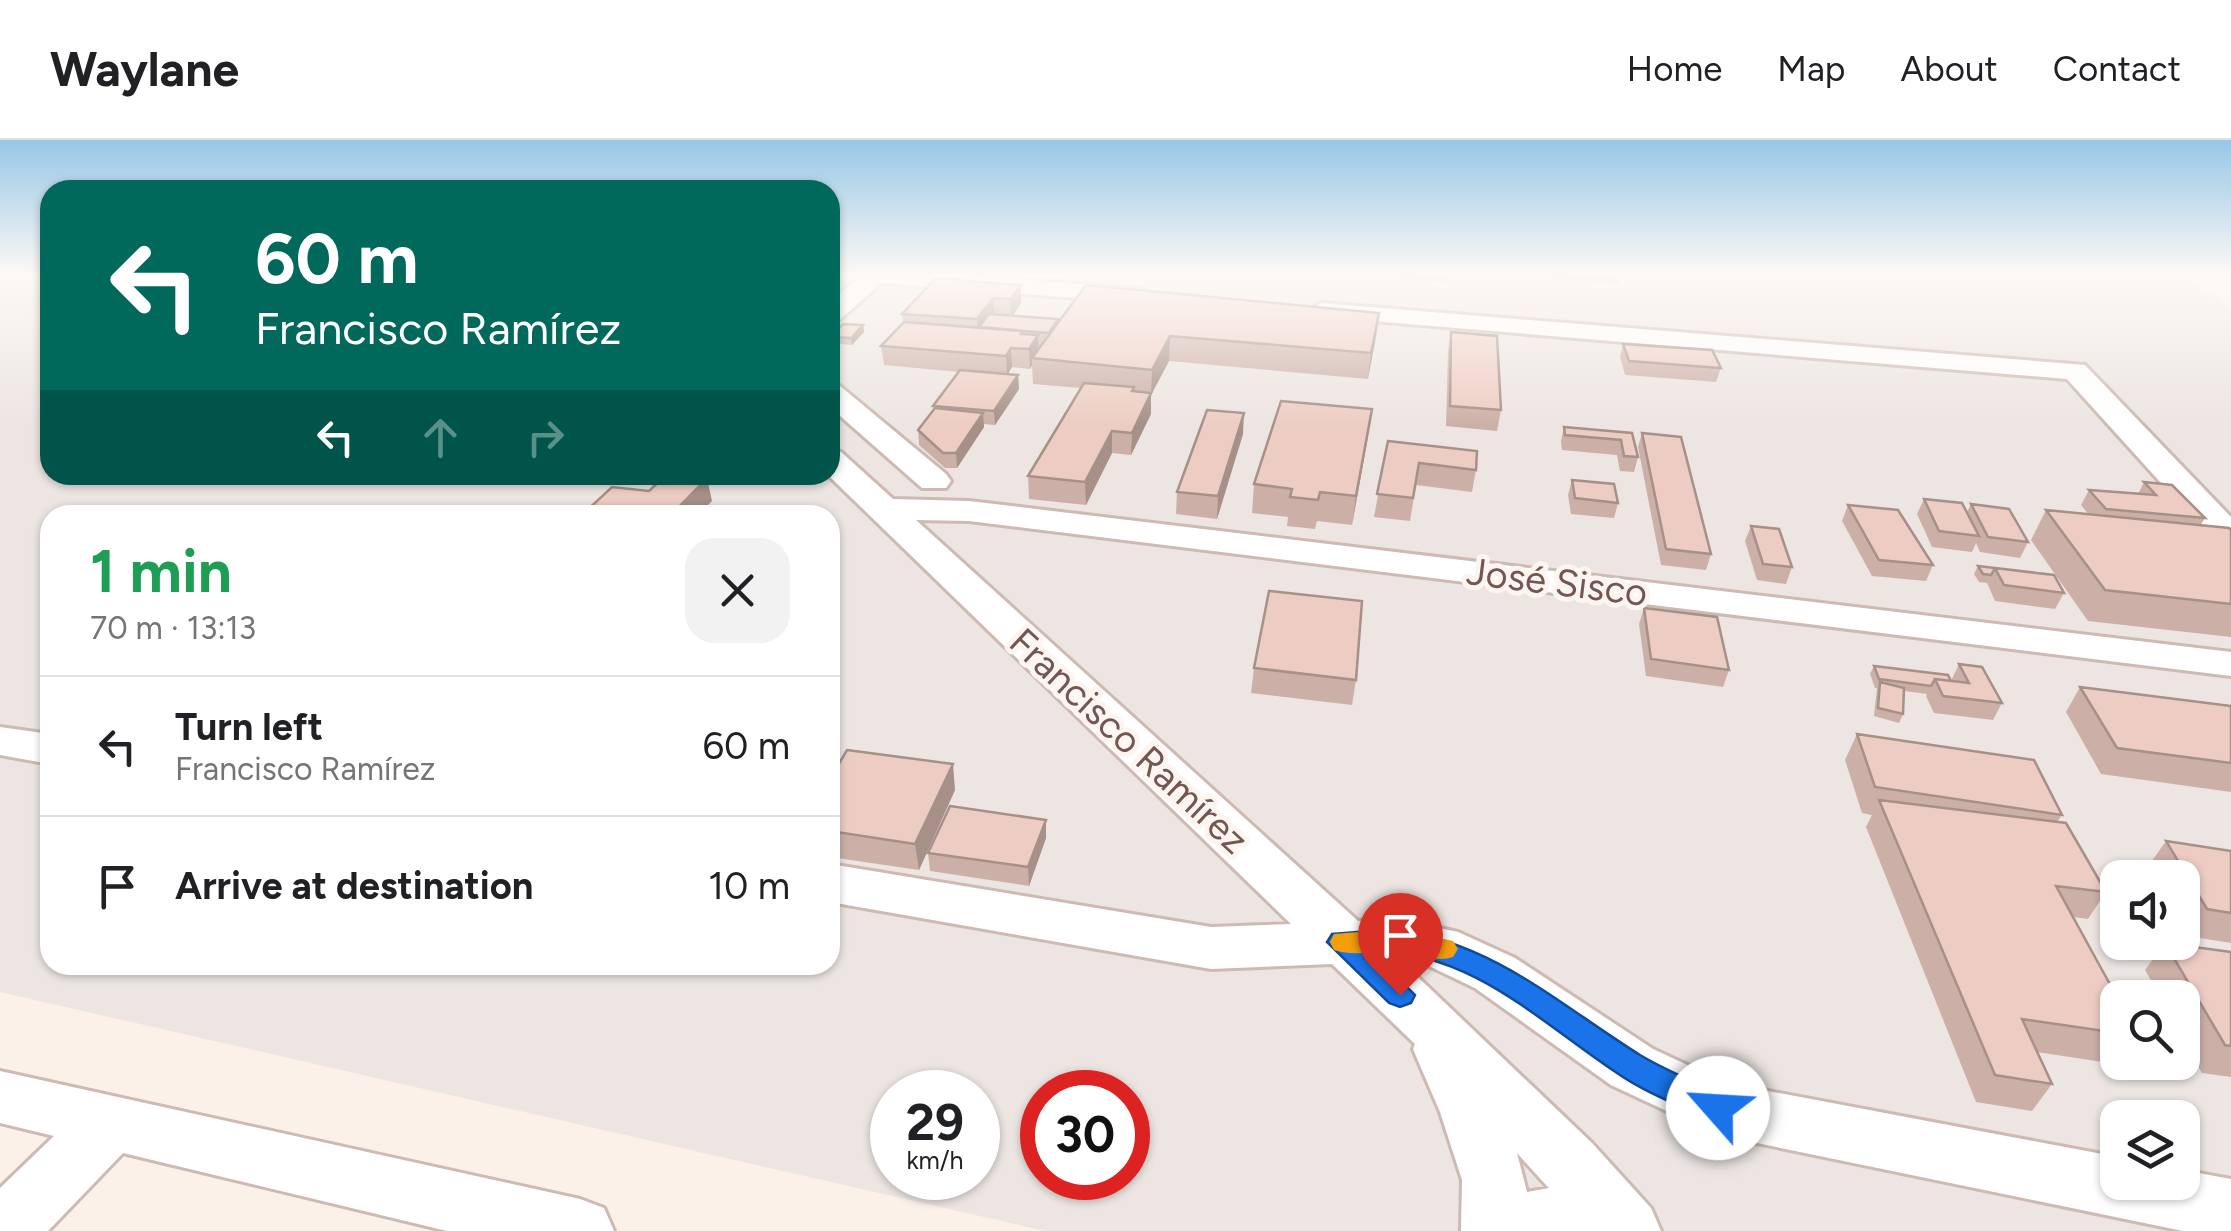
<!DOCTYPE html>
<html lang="en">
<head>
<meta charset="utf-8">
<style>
	:root { --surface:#fff; --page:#f2f2f2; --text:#202124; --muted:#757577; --line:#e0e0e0 }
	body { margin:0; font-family:Figtree,sans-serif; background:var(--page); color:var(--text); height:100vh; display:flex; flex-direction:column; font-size:38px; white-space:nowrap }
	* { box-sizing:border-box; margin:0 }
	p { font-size:32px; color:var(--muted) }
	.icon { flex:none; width:55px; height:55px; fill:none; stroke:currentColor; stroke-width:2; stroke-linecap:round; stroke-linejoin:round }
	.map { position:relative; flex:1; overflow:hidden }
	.panel { position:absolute; left:40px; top:365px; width:800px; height:470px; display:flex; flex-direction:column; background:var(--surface); border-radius:30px; box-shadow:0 2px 8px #0004 }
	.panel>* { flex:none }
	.banner { position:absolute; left:40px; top:40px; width:800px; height:305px; border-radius:30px; box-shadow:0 2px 8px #0004; background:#00695c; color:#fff; overflow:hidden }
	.tools { position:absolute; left:2100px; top:720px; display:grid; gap:20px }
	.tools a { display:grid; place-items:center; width:100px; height:100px; border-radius:20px; background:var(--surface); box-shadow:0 2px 8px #0004; font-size:50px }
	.speed { position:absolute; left:870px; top:930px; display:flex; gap:20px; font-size:50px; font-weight:700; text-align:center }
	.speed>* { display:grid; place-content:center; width:130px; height:130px; border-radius:50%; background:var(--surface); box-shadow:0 2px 8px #0004; line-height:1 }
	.speed small { font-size:25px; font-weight:400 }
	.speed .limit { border:15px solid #d22; background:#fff; color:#111 }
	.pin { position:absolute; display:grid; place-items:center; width:85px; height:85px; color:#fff; margin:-102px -42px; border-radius:50% 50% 50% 0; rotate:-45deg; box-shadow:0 0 10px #0007 }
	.pin .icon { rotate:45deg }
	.me { position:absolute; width:110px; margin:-55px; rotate:296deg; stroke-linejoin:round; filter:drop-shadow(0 0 8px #0008) }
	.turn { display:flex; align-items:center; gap:35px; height:210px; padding:0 50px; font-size:45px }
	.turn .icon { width:130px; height:130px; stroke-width:2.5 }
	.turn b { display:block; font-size:70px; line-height:85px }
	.lanes { display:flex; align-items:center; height:95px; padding:0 50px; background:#0003; justify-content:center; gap:50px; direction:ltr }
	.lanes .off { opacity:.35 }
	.round { display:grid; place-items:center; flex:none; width:105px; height:105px; border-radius:30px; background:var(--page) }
	.summary { display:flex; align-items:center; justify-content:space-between; height:170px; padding:0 50px }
	h1 { font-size:60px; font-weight:700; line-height:75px; color:#1e9e55 }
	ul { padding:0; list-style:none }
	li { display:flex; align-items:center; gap:30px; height:140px; padding:0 50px; border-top:2px solid var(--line) }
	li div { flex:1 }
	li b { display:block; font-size:38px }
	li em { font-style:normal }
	header { display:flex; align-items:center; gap:60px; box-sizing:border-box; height:140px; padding:0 50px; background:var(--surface); border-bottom:2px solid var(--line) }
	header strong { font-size:48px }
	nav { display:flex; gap:55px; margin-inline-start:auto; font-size:35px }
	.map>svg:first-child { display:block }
	.industrial { fill:#ece5e2; fill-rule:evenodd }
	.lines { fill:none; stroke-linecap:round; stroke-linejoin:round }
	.minor-casing { stroke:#cebab3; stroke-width:6 }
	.minor { fill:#fff; fill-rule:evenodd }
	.wall { fill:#ccb0a8 }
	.shaded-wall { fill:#a69088 }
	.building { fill:#edcdc3; stroke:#a69088; stroke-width:2.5 }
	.route { fill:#1a73e8; stroke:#114b97; stroke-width:2.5 }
	.slow { fill:#f59e0b }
	.labels { text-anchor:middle; stroke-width:10; stroke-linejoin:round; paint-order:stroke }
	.street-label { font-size:38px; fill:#73564f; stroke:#fdf5ef }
</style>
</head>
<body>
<header>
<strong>Waylane</strong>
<nav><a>Home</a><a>Map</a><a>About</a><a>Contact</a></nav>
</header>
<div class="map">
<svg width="2231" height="1091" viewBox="0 0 2231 1091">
	<rect width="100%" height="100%" fill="#fbf1e9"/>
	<!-- industrial -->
	<path class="industrial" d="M0,133H50V335H830V133H2183L2231,169V1091H1045L0,852ZM50,375H830V825H50ZM2118,738H2182V802H2118ZM2118,858H2182V922H2118ZM892,952H978V1038H892ZM1042,952H1128V1038H1042ZM2118,978H2182V1042H2118Z"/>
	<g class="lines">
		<defs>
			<path id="minor" d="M864,133H944L1141,149L1153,156L1141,163L882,143L839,180L830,183V162Z
				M1321,163L2085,225L2231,377V409L2218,406L2067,239L1312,176L1308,171Z
				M830,243L840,246L946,334L951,341L946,348H922L830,267Z
				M830,309L841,312L893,359L969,361L2231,512V536L969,381L916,380L1358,781L1397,779L1458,792L1515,818L1653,909L1726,943L2118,1017V1042H2182V1030L2231,1039V1091H2183L1718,995L1611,945L1475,848L1429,826L1402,822L1592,1003L1651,1068L1661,1091H1461L1462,1040L1440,972L1413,909L1415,904L1332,824L1211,829L830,762V724L1211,787L1291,784L828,335ZM1517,1013L1546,1045L1549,1048L1527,1052Z
				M0,587L50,594V624L0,615Z
				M0,931L580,1059L604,1068L614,1091H447L123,1013L48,1091H0V1048L54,996L0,983Z"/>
		</defs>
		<!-- minor casing -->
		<use href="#minor" class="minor-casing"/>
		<!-- minor -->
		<use href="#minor" class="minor"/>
	</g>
	<!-- wall -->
	<path class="wall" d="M1324,133H1451L1449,143Z
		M1474,133H1623L1620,144Z
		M1021,145V163L1012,175L1058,179V183L1379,173L1368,239L1169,221L1151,255V274L1131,315L1112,313L1086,365L1029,359L1028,336L1081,248L1033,244L1032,225L1030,229L1012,227L1008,234L1018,235L1019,249L995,285L984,284V287L957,328H945L919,305L918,290L934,270L933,266L959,232L884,225L881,206L903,183L902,174Z
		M863,185L864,192L852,205L831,203L830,197Z
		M1451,192L1501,270L1497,291L1446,286L1448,212Z
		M1623,204L1721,228L1716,242L1625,235L1620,217Z
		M1564,287L1632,293L1638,317L1634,332L1620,331L1617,315L1562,310L1561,301Z
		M1642,293L1711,414L1706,430L1661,425L1638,307Z
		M1243,294L1217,379L1176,374L1177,352Z
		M1368,296L1352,385L1317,381L1315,389L1287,386L1288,377L1252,373L1254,344Z
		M1388,301L1476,330L1472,352L1416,345L1410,381L1374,377Z
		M1572,340L1618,363L1614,378L1571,374L1568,355Z
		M2144,342L2205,378L2200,386L2231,390V497L2088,481L2031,400L2046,370L2089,375L2081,365L2089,350L2138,354Z
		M1924,359L1967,372L1971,364L2028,402L2020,418L1980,412L1976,403L1972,412L1932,407L1917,374Z
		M1848,365L1933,425L1926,441L1872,436L1842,381Z
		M1751,386L1792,427L1786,444L1757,440L1745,401Z
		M1978,426L2047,433L2064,453L2055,469L1995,461L1987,443L1979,442L1974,434Z
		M1644,468L1729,530L1723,547L1646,536L1639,484Z
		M1959,524L2002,563L1993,580L1934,573L1926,556L1927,554L1904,551L1903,574L1899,583L1874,576L1877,548H1875L1870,534L1874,526L1951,541Z
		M1254,528L1356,540L1352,565L1251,553Z
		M2080,547L2231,566V652L2101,634L2066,572Z
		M1857,594L2062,675L2057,682L2106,752L2088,779L2073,777L2118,859L2116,924L2037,912L2052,944L2032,971L1976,962L1866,687L1872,675L1862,673L1845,620Z
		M830,639L955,650L919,730L830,717Z
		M1046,680V698L1029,746L930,731L928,713Z
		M2166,701L2231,711V803L2187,796L2182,789V738H2153L2147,728Z
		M2165,803L2231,812V937L2202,933L2182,897V858H2161L2145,830Z"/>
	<!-- shaded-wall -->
	<path class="shaded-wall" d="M1021,145V163L1011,178L1010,159Z
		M993,158L995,177L978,198L977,179Z
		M1379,173L1376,197L1368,239L1371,213Z
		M863,185L864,192L852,205L851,198Z
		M1038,195L1039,215L1032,218V225L1030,229L1029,209Z
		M1170,196L1169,221L1151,255L1152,230Z
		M1011,208L1012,227L1007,235L1006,216Z
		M1018,235L1019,249L995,285L994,271Z
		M1151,253V274L1131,315L1132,293Z
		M1372,269L1368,296L1352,385L1356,356Z
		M983,273L984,287L957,328L956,313Z
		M1244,273L1243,294L1217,379L1218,356Z
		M1112,291V313L1086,365L1085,342Z
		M707,338L712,361L698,375H671Z
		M953,624L955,650L919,730L915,704Z
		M1046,680V698L1029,746L1028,727Z"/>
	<!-- building -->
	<path class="building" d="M936,138L1021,145L1010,159L993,158L977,179L902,174Z
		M1086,145L1379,173L1371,213L1170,196L1152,230L1032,218Z
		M989,174L1058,179L1049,193L979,187Z
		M904,182L1023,191L1021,194L1038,195L1029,209L1011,208L1006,216L881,206Z
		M843,184L863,185L851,198L830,197Z
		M1451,192L1497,196L1501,270L1450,266Z
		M1623,204L1712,210L1721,228L1629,221Z
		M960,230L1018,235L994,271L933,266Z
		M1084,243L1134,247L1132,251L1151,253L1132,293L1112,291L1085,342L1028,336Z
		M1281,261L1372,269L1356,356L1320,352L1318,360L1290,357L1292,349L1254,344Z
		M935,268L983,273L956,313H943L918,290Z
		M1207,270L1244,273L1218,356L1177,352Z
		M1564,287L1632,293L1638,317L1624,316L1621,300L1565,295Z
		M1642,293L1681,297L1711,414L1666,409Z
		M1388,301L1477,311L1476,330L1419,323L1413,358L1377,354Z
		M666,335L707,338L671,375H582L612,347L649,351Z
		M1572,340L1614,344L1618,363L1575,358Z
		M2144,342L2172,345L2205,378L2106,369L2089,350L2156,355Z
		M1924,359L1962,363L1979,396L1939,391Z
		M1971,364L2009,369L2028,402L1988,397Z
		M1848,365L1898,370L1933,425L1879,420Z
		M2046,370L2229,388L2231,390V464L2105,450Z
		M1751,386L1779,389L1792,427L1763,424Z
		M1978,426L1995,428L1991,435L1983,434Z
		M1995,428L2054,435L2064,453L2004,445Z
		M1269,451L1362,461L1356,540L1254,528Z
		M1644,468L1717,477L1729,530L1651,519Z
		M1959,524L1982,527L2002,563L1943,556L1935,539L1969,543Z
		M1874,526L1948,535L1951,541L1935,539L1931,546L1879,539Z
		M1880,542L1904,548L1903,574L1878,568Z
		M2080,547L2231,566V623L2117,608Z
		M1857,594L2034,620L2062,675L1875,647Z
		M847,610L953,624L915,704L830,691V639Z
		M1879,660L2066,683L2106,752L2056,746L2118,859V893L2022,879L2052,944L1995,935Z
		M950,666L1046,680L1028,727L928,713Z
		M2166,701L2231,711V773L2207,769Z
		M2165,803L2231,812V906L2225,905Z"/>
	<!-- sky -->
	<linearGradient id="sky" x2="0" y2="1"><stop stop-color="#97c7e6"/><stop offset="0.47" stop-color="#fdf9f5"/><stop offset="1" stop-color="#fdf9f5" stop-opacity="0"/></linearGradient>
	<rect width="2231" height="286" fill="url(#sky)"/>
	<!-- route -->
	<path class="route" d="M1397,789C1498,806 1557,863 1640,915C1668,932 1700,944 1730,958L1735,968L1730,979L1718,983L1707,979C1677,964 1644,952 1617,933C1541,883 1469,809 1372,812L1415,855L1411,863L1400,867L1389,863L1327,802L1332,794Z"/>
	<!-- slow -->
	<path class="slow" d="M1397,789L1453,801L1458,809L1453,817C1435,823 1417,813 1398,812C1377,810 1355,817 1334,810L1330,802L1334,794Z"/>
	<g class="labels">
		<!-- street labels -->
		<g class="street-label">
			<text transform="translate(1557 442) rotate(7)" y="13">José Sisco</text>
			<text transform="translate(1129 601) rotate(43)" y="13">Francisco Ramírez</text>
		</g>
	</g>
</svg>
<div class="tools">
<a><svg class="icon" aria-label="sound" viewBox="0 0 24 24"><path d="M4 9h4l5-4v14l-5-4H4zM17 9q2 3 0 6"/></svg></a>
<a><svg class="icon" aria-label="search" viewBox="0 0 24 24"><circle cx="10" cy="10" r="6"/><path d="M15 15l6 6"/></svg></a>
<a><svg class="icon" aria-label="layers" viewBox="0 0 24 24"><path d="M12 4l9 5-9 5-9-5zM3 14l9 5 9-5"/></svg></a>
</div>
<div class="speed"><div>29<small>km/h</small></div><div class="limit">30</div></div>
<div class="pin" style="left:1400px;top:855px;background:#d93025"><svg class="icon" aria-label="arrive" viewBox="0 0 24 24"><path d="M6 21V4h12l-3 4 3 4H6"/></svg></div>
<svg class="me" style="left:1718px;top:968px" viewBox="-20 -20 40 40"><circle r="19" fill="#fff"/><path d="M0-13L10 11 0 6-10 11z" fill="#1a73e8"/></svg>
<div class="banner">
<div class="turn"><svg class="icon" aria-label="left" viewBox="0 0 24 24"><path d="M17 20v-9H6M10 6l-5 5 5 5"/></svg><div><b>60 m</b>Francisco Ramírez</div></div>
<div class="lanes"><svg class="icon" aria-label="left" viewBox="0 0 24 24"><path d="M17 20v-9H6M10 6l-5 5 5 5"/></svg><svg class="icon off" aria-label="ahead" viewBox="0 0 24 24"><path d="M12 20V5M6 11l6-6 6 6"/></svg><svg class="icon off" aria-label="right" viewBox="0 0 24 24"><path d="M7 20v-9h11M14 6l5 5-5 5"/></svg></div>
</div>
<section class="panel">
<div class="summary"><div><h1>1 min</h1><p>70 m · 13:13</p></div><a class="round"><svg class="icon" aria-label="close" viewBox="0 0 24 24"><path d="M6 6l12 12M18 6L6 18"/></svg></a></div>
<ul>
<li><svg class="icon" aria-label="left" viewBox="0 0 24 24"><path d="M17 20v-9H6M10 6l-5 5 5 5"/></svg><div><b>Turn left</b><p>Francisco Ramírez</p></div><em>60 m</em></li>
<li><svg class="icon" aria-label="arrive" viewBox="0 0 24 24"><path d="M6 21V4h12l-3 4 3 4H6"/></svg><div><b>Arrive at destination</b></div><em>10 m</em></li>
</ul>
</section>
</div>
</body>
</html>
